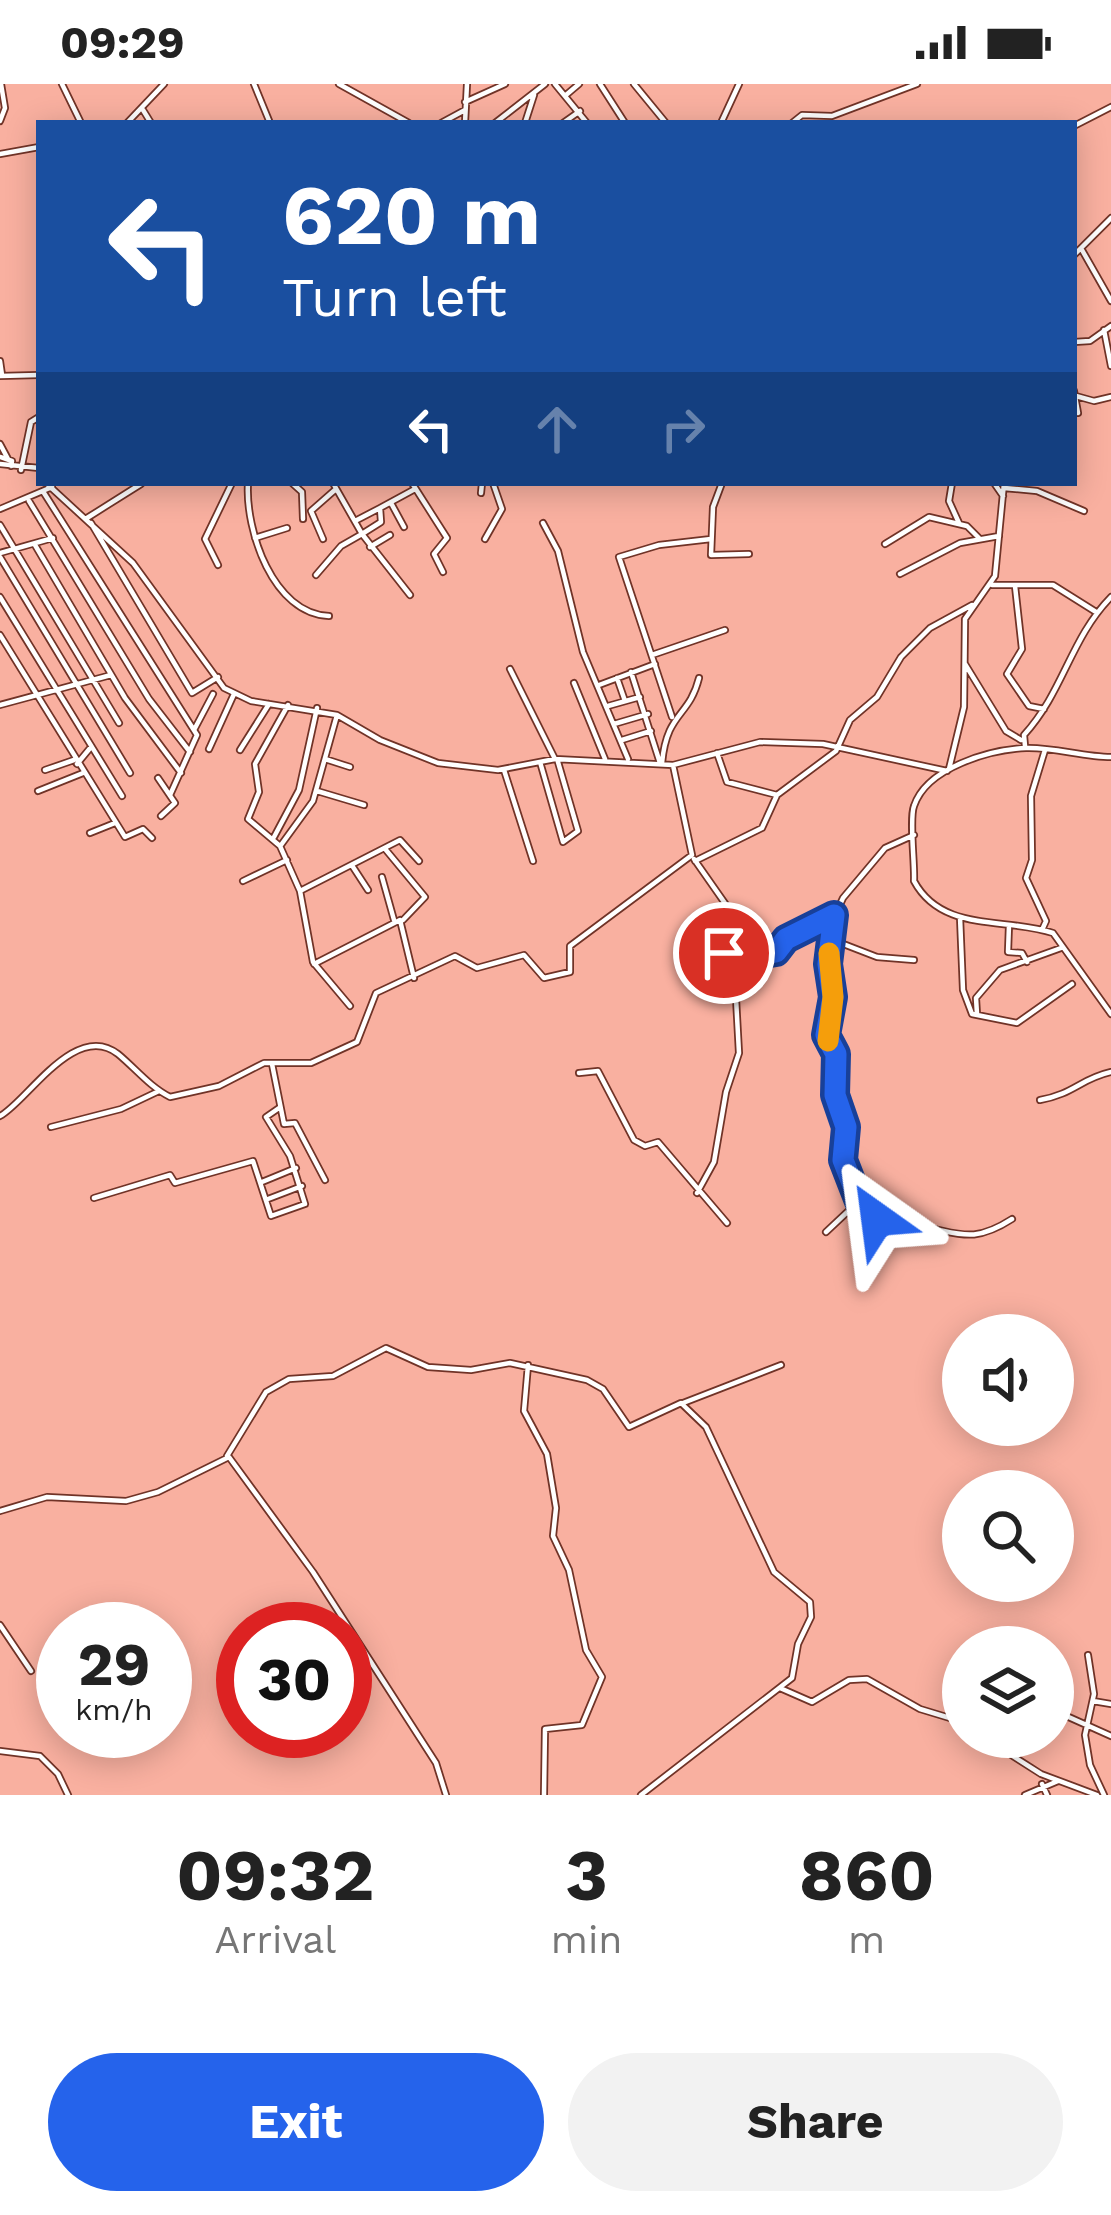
<!DOCTYPE html>
<html lang="en">
<head>
<meta charset="utf-8">
<style>
	:root { --surface:#fff; --page:#f2f2f2; --text:#222; --muted:#767676; --accent:#2563eb }
	body { margin:0; font-family:"Work Sans",sans-serif; background:var(--page); color:var(--text); height:100vh; display:flex; flex-direction:column; font-size:45px; white-space:nowrap }
	* { box-sizing:border-box; margin:0 }
	p { font-size:39px; color:var(--muted) }
	.icon { flex:none; width:66px; height:66px; fill:none; stroke:currentColor; stroke-width:2; stroke-linecap:round; stroke-linejoin:round }
	.map { position:relative; height:1711px; overflow:hidden }
	.panel { display:flex; flex-direction:column; background:var(--surface); flex:1 }
	.panel>* { flex:none }
	.hud { position:absolute; left:36px; top:36px; width:1041px; height:366px; border-radius:0px; box-shadow:0 6px 30px #0003; background:#1a4fa0; color:#fff; overflow:hidden }
	.fabs { position:absolute; left:942px; top:1230px; display:grid; gap:24px }
	.fabs a { display:grid; place-items:center; width:132px; height:132px; border-radius:50%; background:var(--surface); box-shadow:0 6px 30px #0003; font-size:60px }
	.speed { position:absolute; left:36px; top:1518px; display:flex; gap:24px; font-size:60px; font-weight:700; text-align:center }
	.speed>* { display:grid; place-content:center; width:156px; height:156px; border-radius:50%; background:var(--surface); box-shadow:0 6px 30px #0003; line-height:1 }
	.speed small { font-size:30px; font-weight:400 }
	.speed .limit { border:18px solid #d22; background:#fff; color:#111 }
	.pin { position:absolute; display:grid; place-items:center; width:102px; height:102px; color:#fff; margin:-51px; border:6px solid #fff; border-radius:50%; box-shadow:0 3px 12px #0007 }
	.me { position:absolute; width:132px; margin:-66px; rotate:329deg; stroke-linejoin:round; filter:drop-shadow(0 0 9px #0008) }
	.turn { display:flex; align-items:center; gap:42px; height:252px; padding:0 48px; font-size:54px }
	.turn .icon { width:156px; height:156px; stroke-width:2.5 }
	.turn b { display:block; font-size:84px; line-height:102px }
	.lanes { display:flex; align-items:center; height:114px; padding:0 48px; background:#0003; justify-content:center; gap:60px; direction:ltr }
	.lanes .off { opacity:.35 }
	.eta { display:flex; justify-content:space-evenly; align-items:center; height:204px; text-align:center }
	.eta b { font-size:72px; font-weight:700; line-height:84px }
	.cta { display:flex; gap:24px; margin-top:auto; padding:24px 48px }
	.cta a { flex:1; height:138px; border-radius:72px; background:var(--accent); color:#fff; font-size:48px; font-weight:700; line-height:138px; text-align:center }
	.cta a+a { background:var(--page); color:var(--text) }
	.status { display:flex; justify-content:space-between; align-items:center; height:84px; padding:0 60px; background:var(--surface); direction:ltr }
	.status svg { height:33px; fill:currentColor }
	.map>svg:first-child { display:block }
	.lines { fill:none; stroke-linecap:round; stroke-linejoin:round }
	.street-casing { stroke:#703327; stroke-width:8 }
	.street { stroke:#fff; stroke-width:4.5 }
	.route-casing { stroke:#184099; stroke-width:30 }
	.route { stroke:#2563eb; stroke-width:21 }
	.slow { stroke:#f59e0b; stroke-width:21 }
</style>
</head>
<body>
<div class="status"><b>09:29</b><svg viewBox="0 0 49 12"><path d="M0 12V9h3v3zM5 12V6h3v6zM10 12V3h3v9zM15 12V0h3v12zM26 1h20v11H26zM47 4h2v5h-2z"/></svg></div>
<div class="map">
<svg width="1111" height="1711" viewBox="0 0 1111 1711">
	<rect width="100%" height="100%" fill="#f9b0a0"/>
	<g class="lines">
		<defs>
			<path id="street" d="M62,0L81,39
				M254,0L270,39
				M339,0L409,39
				M555,0L587,39
				M600,0L625,39
				M634,0L666,39
				M566,11L579,0
				M465,18L505,0
				M143,26L151,39
				M0,37L5,24L1,0
				M127,39L164,0
				M441,39L465,26
				M465,39L467,0
				M495,39L545,0
				M525,39L534,11
				M563,39L580,27
				M721,39L739,0
				M792,39L802,31L832,32L917,0
				M1074,42L1111,23
				M0,70L39,63
				M1082,166L1111,217
				M1074,171L1111,134
				M1104,246L1111,282
				M1074,258L1090,257L1111,242
				M0,277L2,291
				M0,292L39,291
				M1074,307L1078,329
				M1076,312L1094,317L1111,313
				M0,360L8,375
				M0,373L12,377L11,382
				M0,380L39,384
				M21,386L31,338L39,333
				M46,399L133,479L224,604L251,617L337,631L380,656L438,679L498,686L555,675L673,681L760,658L823,660L947,687
				M248,399C245,446 273,530 329,532
				M292,399L302,408L303,435
				M412,399L447,454L434,470L443,488
				M722,399L713,423L711,471L749,470
				M952,399L949,417L959,439
				M994,399L1003,412
				M1004,404L1037,407L1084,427
				M44,409L197,651L170,711
				M481,409L482,399
				M29,417L149,615L190,668
				M391,419L404,443
				M0,425L52,403
				M87,434L141,400
				M355,437L380,424
				M91,439L192,609L218,593
				M543,439L558,467L583,568L628,675
				M0,441L119,639
				M255,454L287,444
				M323,455L311,427L336,405
				M485,455L502,425L493,399
				M885,460L929,433L967,442L979,454
				M35,461L125,614L181,689
				M370,463L390,451
				M0,469L53,454
				M0,473L130,689
				M218,481L205,455L232,399
				M900,490L960,459L999,452
				M316,491L341,462L362,450L333,399
				M992,501H1053L1096,528
				M1015,502L1022,565L1007,590L1029,622L1044,625
				M410,511L362,450L381,438L380,424L415,405
				M0,513L122,712
				M0,551L125,753L143,745L152,754
				M652,571L725,546
				M965,580L1006,647L1021,656
				M510,585L555,675
				M631,588L660,679
				M617,594L625,617
				M574,599L605,675
				M599,601L655,580
				M0,621L111,591
				M288,621L255,680L259,708L248,735L280,762L300,807L313,878L350,922
				M608,622L640,613
				M672,633L619,473L659,461L711,455
				M614,640L648,630
				M194,646L213,610
				M622,656L651,647
				M1025,662L1024,651C1064,607 1070,555 1111,513
				M209,665L234,610
				M240,666L269,620
				M717,669L727,698L777,711
				M1111,673C1083,673 1054,663 1026,664C990,666 927,683 914,722C909,735 915,780 914,797C942,849 1005,833 1053,849L1111,930
				M325,675L350,683
				M540,678L563,758L578,747L558,678
				M662,679C667,627 689,634 699,594
				M77,680L91,663
				M949,685L964,623L965,535L995,492L1004,399
				M45,686L74,676
				M504,686L533,777
				M158,694L175,719L161,732
				M38,707L83,689
				M317,707L364,721
				M90,749L115,739
				M274,753L299,706L317,624
				M281,761L313,717L337,631
				M386,766L425,813L403,836
				M694,775L729,825L714,849L727,874L776,868L786,855L834,831
				M695,777L762,744L777,711L836,667L850,636L877,613L901,573L930,544L972,521
				M353,783L368,806
				M382,793L394,836
				M243,797L287,776
				M300,807L400,756L419,777
				M960,833L963,906L972,930L1017,939L1072,900
				M1009,841L1008,868L1022,869L1027,878
				M1042,846L1046,837L1026,794L1032,776L1031,712L1045,666
				M833,856L877,873L914,876
				M314,880L400,836L414,894
				M977,930L976,914L1000,886L1061,864
				M272,980L284,1040L295,1039L325,1096
				M579,989L598,987L634,1056L645,1062L658,1058L727,1139
				M1040,1016C1074,1010 1080,995 1111,988
				M0,1032C26,1019 75,936 118,970C135,984 150,1003 170,1013L219,1002L264,979H311L357,958L376,909L455,872L477,884L524,871L544,894L570,888V862L692,771L673,681
				M51,1043L121,1025L159,1007
				M262,1098L296,1084
				M697,1109L714,1078L726,1008L739,969L735,896L727,874
				M94,1114L170,1091L175,1099L253,1077L271,1132L305,1120L290,1072L266,1033L279,1024
				M268,1115L302,1102
				M859,1117C871,1143 894,1139 917,1142C957,1147 970,1162 1012,1135
				M826,1148L859,1117L843,1076L846,1043L834,1002L835,970L826,951L833,912L828,880L832,838L843,814L885,764L914,751
				M528,1281L524,1327L547,1370L556,1424L553,1452L569,1486L586,1566L602,1593L582,1641L545,1645L544,1711
				M683,1319L781,1281
				M227,1372L266,1308L289,1295L333,1292L386,1264L428,1283L471,1286L510,1279L587,1296L603,1305L629,1343L681,1319L706,1343L774,1488L810,1518L811,1533L798,1560L792,1594L641,1711
				M0,1427L47,1413L126,1417L158,1408L229,1373L313,1488L436,1679L446,1711
				M0,1541L31,1587
				M1088,1571L1094,1610L1085,1651L1090,1681L1104,1711
				M780,1604L812,1618L849,1596L867,1595L920,1625L963,1638
				M1093,1617L1111,1620
				M1053,1626L1111,1652
				M983,1653L1041,1690L1097,1711
				M0,1667L40,1672L58,1690L68,1711
				M1042,1700L1047,1711
				M1025,1711L1058,1697"/>
		</defs>
		<!-- street casing -->
		<use href="#street" class="street-casing"/>
		<!-- street -->
		<use href="#street" class="street"/>
	</g>
	<g class="lines">
		<defs>
			<path id="route" d="M724,869L733,875L776,868L786,855L834,831L828,880L833,913L826,951L836,970L835,1011L846,1043L843,1076L862,1125L877,1135"/>
		</defs>
		<!-- route casing -->
		<use href="#route" class="route-casing"/>
		<!-- route -->
		<use href="#route" class="route"/>
		<!-- slow -->
		<path class="slow" d="M828,957L833,913L829,869"/>
	</g>
</svg>
<div class="fabs">
<a><svg class="icon" aria-label="sound" viewBox="0 0 24 24"><path d="M4 9h4l5-4v14l-5-4H4zM17 9q2 3 0 6"/></svg></a>
<a><svg class="icon" aria-label="search" viewBox="0 0 24 24"><circle cx="10" cy="10" r="6"/><path d="M15 15l6 6"/></svg></a>
<a><svg class="icon" aria-label="layers" viewBox="0 0 24 24"><path d="M12 4l9 5-9 5-9-5zM3 14l9 5 9-5"/></svg></a>
</div>
<div class="speed"><div>29<small>km/h</small></div><div class="limit">30</div></div>
<div class="pin" style="left:724px;top:869px;background:#d93025"><svg class="icon" aria-label="arrive" viewBox="0 0 24 24"><path d="M6 21V4h12l-3 4 3 4H6"/></svg></div>
<svg class="me" style="left:877px;top:1135px" viewBox="-20 -20 40 40"><path d="M0-17L14 15 0 8-14 15z" fill="#2563eb" stroke="#fff" stroke-width="4"/></svg>
<div class="hud">
<div class="turn"><svg class="icon" aria-label="left" viewBox="0 0 24 24"><path d="M17 20v-9H6M10 6l-5 5 5 5"/></svg><div><b>620 m</b>Turn left</div></div>
<div class="lanes"><svg class="icon" aria-label="left" viewBox="0 0 24 24"><path d="M17 20v-9H6M10 6l-5 5 5 5"/></svg><svg class="icon off" aria-label="ahead" viewBox="0 0 24 24"><path d="M12 20V5M6 11l6-6 6 6"/></svg><svg class="icon off" aria-label="right" viewBox="0 0 24 24"><path d="M7 20v-9h11M14 6l5 5-5 5"/></svg></div>
</div>
</div>
<section class="panel">
<div class="eta">
<div><b>09:32</b><p>Arrival</p></div>
<div><b>3</b><p>min</p></div>
<div><b>860</b><p>m</p></div>
</div>
<div class="cta"><a>Exit</a><a>Share</a></div>
</section>
</body>
</html>
